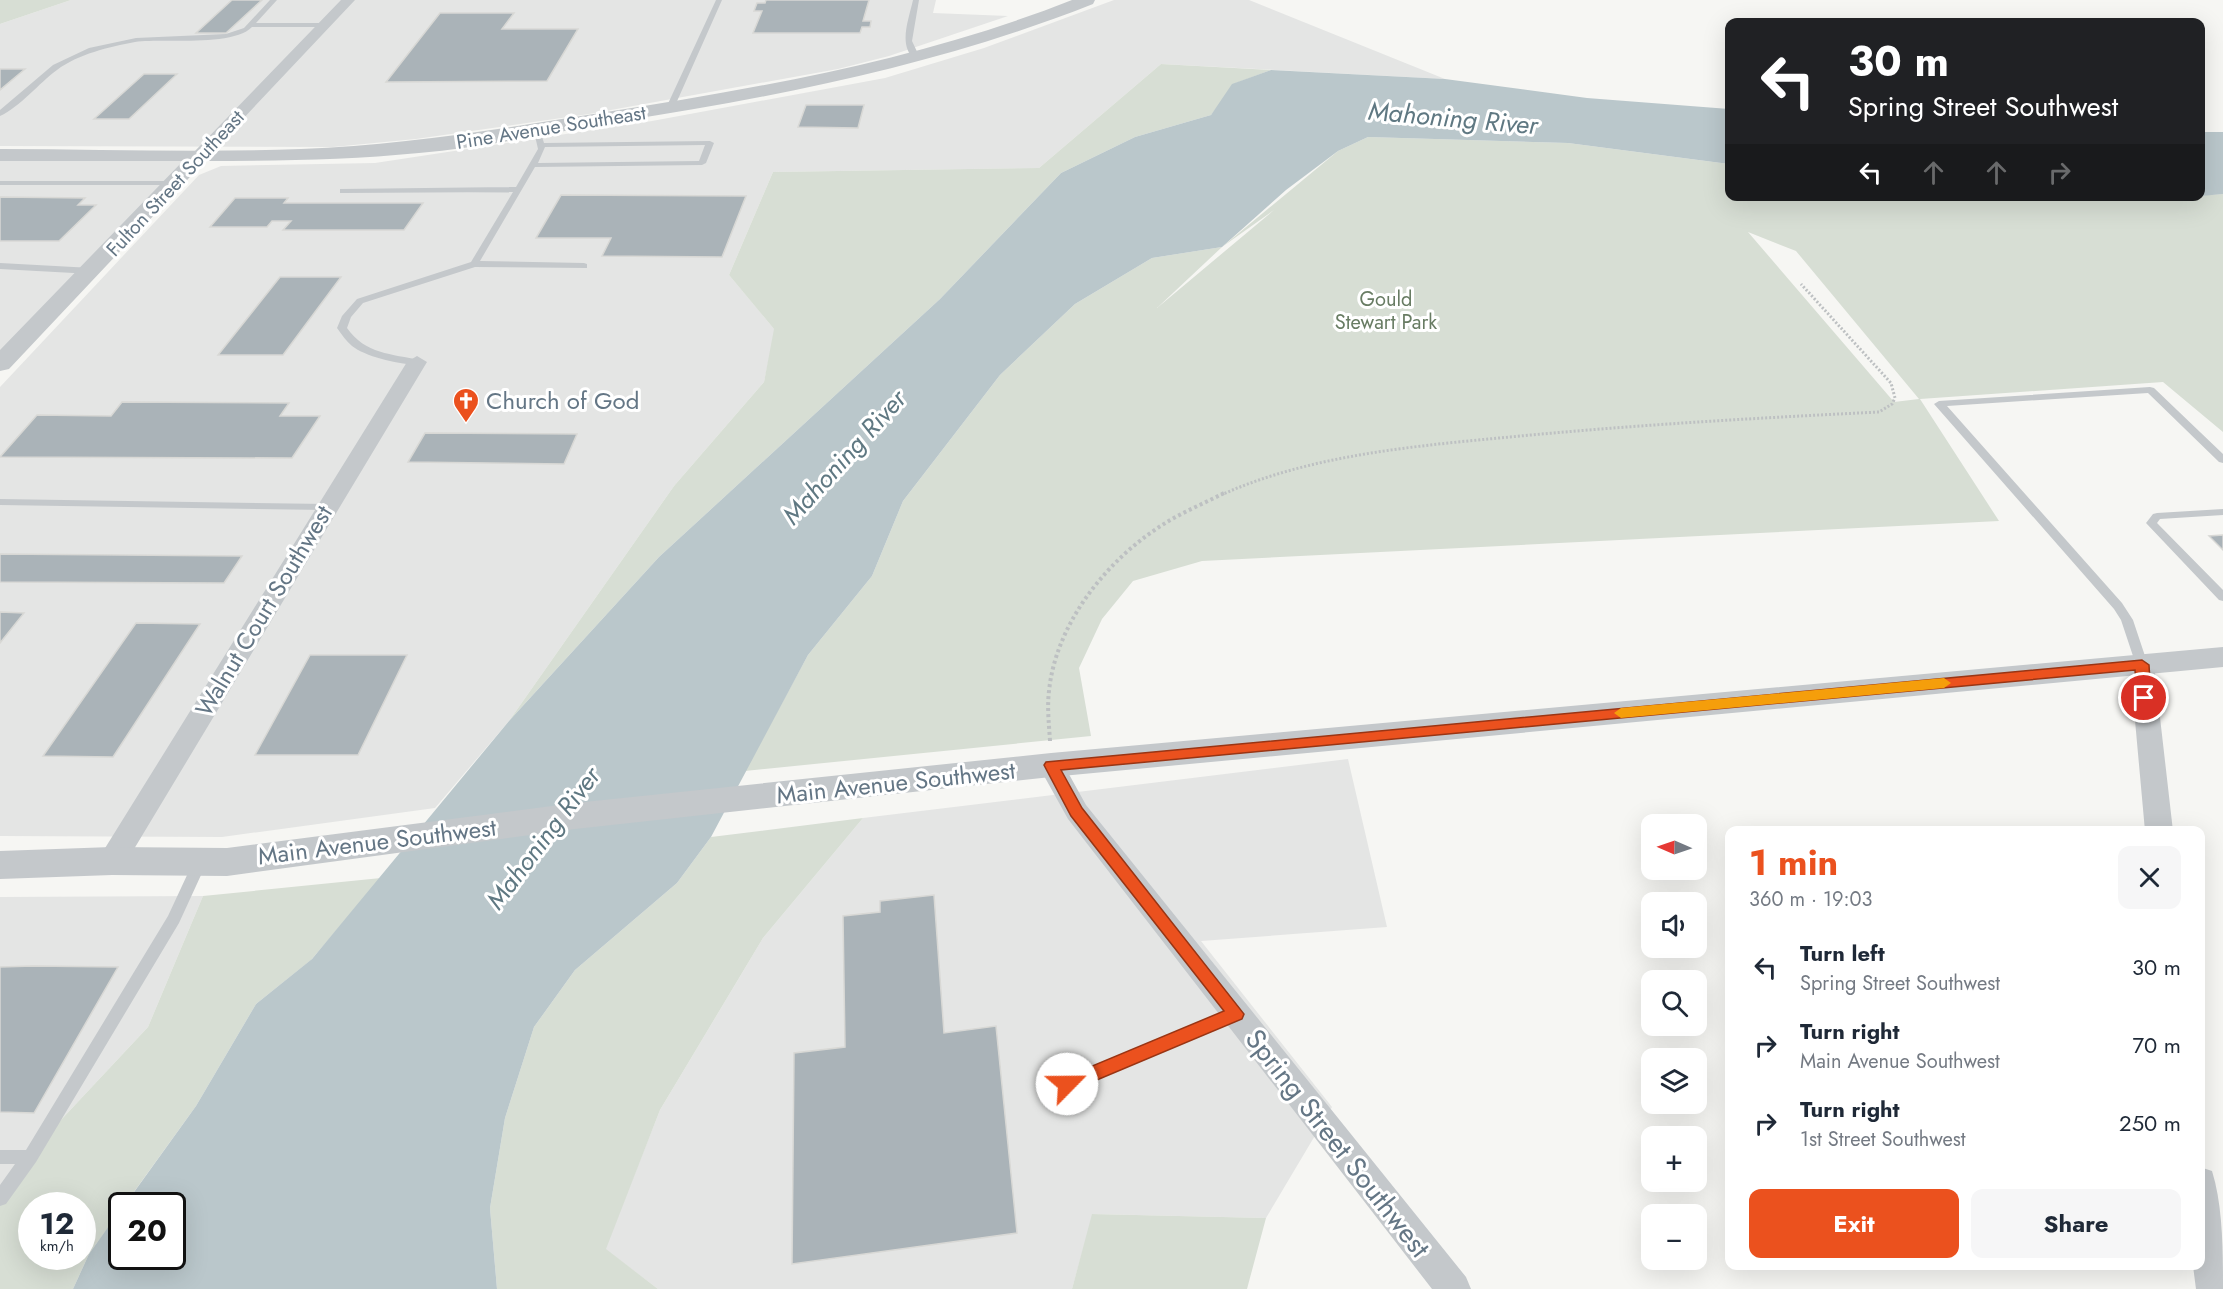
<!DOCTYPE html>
<html lang="en">
<head>
<meta charset="utf-8">
<style>
	:root { --surface:#fff; --page:#f6f6f7; --text:#1f2937; --muted:#747a83; --accent:#eb511e }
	body { margin:0; font-family:Jost,sans-serif; background:var(--page); color:var(--text); height:100vh; display:flex; flex-direction:column; font-size:22px; white-space:nowrap }
	* { box-sizing:border-box; margin:0 }
	p { font-size:20px; color:var(--muted) }
	.icon { flex:none; width:33px; height:33px; fill:none; stroke:currentColor; stroke-width:2; stroke-linecap:round; stroke-linejoin:round }
	.map { position:relative; flex:1; overflow:hidden }
	.side { position:absolute; left:1725px; top:826px; width:480px; height:444px; display:flex; flex-direction:column; background:var(--surface); border-radius:12px; box-shadow:0 6px 24px #0002 }
	.side>* { flex:none }
	.banner { position:absolute; left:1725px; top:18px; width:480px; height:183px; border-radius:12px; box-shadow:0 6px 24px #0002; background:#202124; color:#fff; overflow:hidden }
	.needle { width:39px; rotate:272deg }
	.tools { position:absolute; left:1641px; top:814px; display:grid; gap:12px }
	.tools a { display:grid; place-items:center; width:66px; height:66px; border-radius:12px; background:var(--surface); box-shadow:0 6px 24px #0002; font-size:30px }
	.speed { position:absolute; left:18px; top:1192px; display:flex; gap:12px; font-size:30px; font-weight:700; text-align:center }
	.speed>* { display:grid; place-content:center; width:78px; height:78px; border-radius:50%; background:var(--surface); box-shadow:0 6px 24px #0002; line-height:1 }
	.speed small { font-size:15px; font-weight:400 }
	.speed .limit { border:3px solid #111; border-radius:9px; background:#fff; color:#111 }
	.pin { position:absolute; display:grid; place-items:center; width:51px; height:51px; color:#fff; margin:-26px; border:3px solid #fff; border-radius:50%; box-shadow:0 2px 6px #0007 }
	.me { position:absolute; width:66px; margin:-33px; rotate:67deg; stroke-linejoin:round; filter:drop-shadow(0 0 4px #0008) }
	.turn { display:flex; align-items:center; gap:21px; height:126px; padding:0 24px; font-size:27px }
	.turn .icon { width:78px; height:78px; stroke-width:2.5 }
	.turn b { display:block; font-size:42px; line-height:51px }
	.lanes { display:flex; align-items:center; height:57px; padding:0 24px; background:#0003; justify-content:center; gap:30px; direction:ltr }
	.lanes .off { opacity:.35 }
	.round { display:grid; place-items:center; flex:none; width:63px; height:63px; border-radius:12px; background:var(--page) }
	.overview { display:flex; align-items:center; justify-content:space-between; height:102px; padding:0 24px }
	h1 { font-size:36px; font-weight:700; line-height:45px; color:var(--accent) }
	.button { display:flex; gap:12px; margin-top:auto; padding:12px 24px }
	.button a { flex:1; height:69px; border-radius:12px; background:var(--accent); color:#fff; font-size:24px; font-weight:700; line-height:69px; text-align:center }
	.button a+a { background:var(--page); color:var(--text) }
	ul { padding:0; list-style:none }
	li { display:flex; align-items:center; gap:18px; height:78px; padding:0 24px }
	li div { flex:1 }
	li b { display:block; font-size:22px }
	li em { font-style:normal }
	.map>svg:first-child { display:block }
	.built { fill:#e4e5e4 }
	.green { fill:#d7ded4; fill-rule:evenodd }
	.water { fill:#bac7cb }
	.building { fill:#aab3b8; stroke:#d8d8d5; stroke-width:1.5 }
	.lines { fill:none; stroke-linecap:round; stroke-linejoin:round }
	.path-far1 { stroke:#bdc0c2; stroke-width:3; stroke-dasharray:2 2; stroke-linecap:butt }
	.path { stroke:#bdc0c2; stroke-width:4; stroke-dasharray:3 3; stroke-linecap:butt }
	.service { fill:#c4c8cb; fill-rule:evenodd }
	.minor { fill:#c4c8cb; fill-rule:evenodd }
	.tertiary { fill:#c4c8cb; fill-rule:evenodd }
	.route { fill:#eb511e; stroke:#993514; stroke-width:1.5 }
	.slow { fill:#f59e0b }
	.labels { text-anchor:middle; stroke-width:6; stroke-linejoin:round; paint-order:stroke }
	.far-street-label { font-size:20px; fill:#647685; stroke:#fff }
	.far-park-label { font-size:20px; fill:#687c63; stroke:#fff }
	.poi-label { font-size:24px; fill:#647685; stroke:#fff; text-anchor:start }
	.street-label { font-size:24px; fill:#647685; stroke:#fff }
	.water-label { font-size:26px; font-style:italic; fill:#5f7882; stroke:#fff }
	.near-street-label { font-size:28px; fill:#647685; stroke:#fff }
</style>
</head>
<body>
<div class="map">
<svg width="2223" height="1289" viewBox="0 0 2223 1289">
	<rect width="100%" height="100%" fill="#f6f6f3"/>
	<!-- built -->
	<path class="built" d="M71,0H936L933,13L1008,16L889,56L838,69L589,114L416,139L333,147L0,146V24Z
		M1114,0H1249L1445,79L1161,64L1039,168L773,172L729,275L775,330L764,382L674,486L509,721L435,808L222,837L0,836V387L199,175L221,166L375,163L652,121L885,78L984,48Z
		M0,155H200L0,364Z
		M1348,759L1387,927L1201,941L1332,1107L1266,1218L1093,1214L1072,1289H658L605,1249L660,1110L763,938L863,818Z
		M203,896L148,1027L0,1185V897Z"/>
	<!-- green -->
	<path class="green" d="M0,0H71L0,24Z
		M1161,64L1271,70L1236,83L1211,115L1135,137L1061,173L940,299L659,557L509,721L674,486L764,382L774,329L729,275L773,172L1039,168Z
		M1368,137L1568,143L1729,164L1730,196L2153,198L2223,194V432L2163,382L1920,399L1999,521L1202,561L1133,581L1102,619L1079,668L1091,736L745,771L808,655L872,576L903,501L1000,375L1075,304L1152,258L1222,247L1338,151ZM1274,210L1157,308L1222,247ZM1748,232L1796,251L1919,399L1894,402Z
		M863,818L763,938L660,1110L606,1249L658,1289H497L490,1208L505,1118L534,1027L575,970L677,883L711,837Z
		M381,878L311,960L256,1004L196,1106L89,1254L73,1289H0V1185L148,1027L203,896ZM32,1206H82V1257H32Z
		M1092,1214L1266,1218L1247,1289H1072Z"/>
	<!-- water -->
	<path class="water" d="M1271,70L1445,79L1587,98L1729,109V164L1568,143L1368,137L1338,151L1286,190L1222,247L1152,258L1075,304L1000,375L903,501L872,576L808,655L711,837L677,883L575,970L534,1027L505,1118L490,1208L497,1289H73L89,1254L121,1209L122,1257H172V1206H124L196,1106L256,1004L312,959L509,721L659,557L940,299L1061,173L1135,137L1211,115L1232,84Z
		M2201,132H2223V194L2201,196Z"/>
	<!-- building -->
	<path class="building" d="M232,0H262L226,33H196Z
		M766,0H869L863,21H871L870,27H862L860,33H753L762,11H754L757,3H765Z
		M440,13H514L502,29H578L547,81L386,82Z
		M0,69H25L0,90Z
		M144,74H177L129,119H94Z
		M806,105H864L858,128L798,127Z
		M561,195L746,196L722,257L602,256L611,238H536Z
		M0,197L85,198L78,205H96L59,241H0Z
		M235,198H288L284,203H423L404,230H283L291,221H272L267,227H210Z
		M280,277H341L283,355H218Z
		M122,402L289,403L280,416H320L292,458L0,457L37,415L111,416Z
		M425,433L577,434L564,464L408,462Z
		M2223,535V550L2209,536Z
		M0,554L242,556L224,583L0,582Z
		M0,612L24,613L0,643Z
		M136,623L200,624L113,757L43,756Z
		M310,655H407L358,755H255Z
		M934,895L944,1033L996,1026L1017,1233L792,1264L794,1053L845,1047L843,916L880,912V901Z
		M33,966L118,967L34,1113L0,1112V967Z"/>
	<g class="lines">
		<!-- path-far1 -->
		<path class="path-far1" d="M1221,495C1310,455 1414,446 1510,437C1633,425 1756,418 1879,412L1892,404L1895,398L1891,383L1801,284"/>
		<!-- path -->
		<path class="path" d="M1050,741C1049,724 1047,708 1049,691C1056,622 1109,557 1167,522C1185,511 1205,503 1224,493"/>
		<!-- service -->
		<path class="service" d="M270,0H277L256,23H324L327,25L324,27H252C233,47 162,38 135,42C109,47 78,54 57,70C39,83 20,107 0,116V110L53,65L89,48L136,38L226,34L244,28Z
			M716,0H722L674,108L667,110L666,108Z
			M913,0H919L912,41L920,58L916,60C897,47 909,19 913,0Z
			M533,127H539L544,143L710,141L714,143L706,163L702,165L535,167L480,261L584,263L587,264V268L475,267L363,303L351,317L347,328C365,354 392,354 420,360V364C403,366 366,357 352,346C346,341 342,335 337,328L342,316L357,299L471,262L513,192L343,193H340V189L516,187L538,149ZM705,145L699,161L538,163L545,147Z
			M0,181H176L180,183L176,185H0Z
			M0,263L92,268L96,271L92,274L0,269Z
			M2150,387L2154,388L2223,454V463L2219,462L2148,393L1947,406L2122,603L2133,620L2148,665L2142,669L2136,665L2121,620L2114,609L1934,404L1939,401Z
			M0,499L327,504L332,507L327,510L0,505Z
			M2223,509V515L2160,519L2157,523L2223,590V601L2219,600L2146,523L2153,514L2157,513Z
			M200,857L205,858L207,862L179,923L36,1162L6,1204L0,1206V1185L15,1164H0V1150H26L168,916L195,858Z
			M1236,1008L1241,1009L1244,1014L1241,1019L1067,1091L1061,1089L1059,1084L1061,1079Z"/>
		<!-- minor -->
		<path class="minor" d="M341,0H355L206,158H194L192,155L194,152Z
			M417,356L427,362L122,869L112,872L102,869L98,861L102,853L407,362Z
			M2142,657L2151,659L2154,665L2173,831H2145L2130,665L2133,659Z
			M1051,755L1060,758L1086,805L1466,1277L1471,1289H1432L1068,819L1038,765L1042,758Z
			M2200,1167L2212,1171C2223,1206 2223,1251 2223,1289H2196L2193,1266H2200Z"/>
		<!-- tertiary -->
		<path class="tertiary" d="M1072,0H1095L1093,4C941,64 782,96 621,121C554,132 487,147 419,153C348,160 277,161 205,161L9,369L0,371V350L183,161H0V149C100,149 201,153 301,149C402,145 500,129 600,113C760,88 920,60 1072,0Z
			M2223,647V667L1051,777L575,829L227,876L112,875L0,879V851L112,847L227,848L575,803L1051,753Z"/>
	</g>
	<!-- route -->
	<path class="route" d="M2142,660L2149,665L2151,698L2144,703L2137,698L2135,670L1061,770L1082,808L1244,1014L1242,1019L1073,1090L1067,1092L1061,1090L1058,1084L1061,1079L1224,1011L1071,816L1044,765L1046,762Z"/>
	<!-- slow -->
	<path class="slow" d="M1944,678L1951,683L1944,688L1621,718L1614,713L1621,708Z"/>
	<!-- icons -->
	<defs>
		<symbol id="church-pin" viewBox="-11 -11 22 30"><path d="M0 17L-7.5 6A9.5 9.5 0 1 1 7.5 6Z" fill="#eb511e" stroke="#fff"/><path d="M-1.2-6h2.4v3.5h3.3v2.4h-3.3V6h-2.4V-.1h-3.3v-2.4h3.3Z" fill="#fff"/></symbol>
	</defs>
	<g fill-rule="evenodd">
		<use href="#church-pin" x="451" y="386" width="30" height="40"/>
	</g>
	<g class="labels">
		<!-- far-street labels -->
		<g class="far-street-label">
			<text transform="translate(551 127) rotate(-9)" y="7">Pine Avenue Southeast</text>
			<text transform="translate(175 183) rotate(-47)" y="7">Fulton Street Southeast</text>
		</g>
		<!-- far-park labels -->
		<g class="far-park-label">
			<text x="1386" y="306">Gould<tspan x="1386" dy="23">Stewart Park</tspan></text>
		</g>
		<!-- poi labels -->
		<g class="poi-label">
			<text x="486" y="409">Church of God</text>
		</g>
		<!-- street labels -->
		<g class="street-label">
			<text transform="translate(264 611) rotate(-59)" y="8">Walnut Court Southwest</text>
			<text transform="translate(896 783) rotate(-6)" y="8">Main Avenue Southwest</text>
			<text transform="translate(377 842) rotate(-7)" y="8">Main Avenue Southwest</text>
		</g>
		<!-- water labels -->
		<g class="water-label">
			<text transform="translate(1453 118) rotate(5)" y="9">Mahoning River</text>
			<text transform="translate(844 457) rotate(-48)" y="9">Mahoning River</text>
			<text transform="translate(543 838) rotate(-53)" y="9">Mahoning River</text>
		</g>
		<!-- near-street labels -->
		<g class="near-street-label">
			<text transform="translate(1338 1143) rotate(52)" y="10">Spring Street Southwest</text>
		</g>
	</g>
</svg>
<div class="tools">
<a><svg class="needle" viewBox="-14 -14 28 28"><path d="M0-13l5 13h-10z" fill="#e53935"/><path d="M0 13l5-13h-10z" fill="#747a83"/></svg></a>
<a><svg class="icon" aria-label="sound" viewBox="0 0 24 24"><path d="M4 9h4l5-4v14l-5-4H4zM17 9q2 3 0 6"/></svg></a>
<a><svg class="icon" aria-label="search" viewBox="0 0 24 24"><circle cx="10" cy="10" r="6"/><path d="M15 15l6 6"/></svg></a>
<a><svg class="icon" aria-label="layers" viewBox="0 0 24 24"><path d="M12 4l9 5-9 5-9-5zM3 14l9 5 9-5"/></svg></a>
<a>+</a>
<a>−</a>
</div>
<div class="speed"><div>12<small>km/h</small></div><div class="limit">20</div></div>
<div class="pin" style="left:2144px;top:698px;background:#d93025"><svg class="icon" aria-label="arrive" viewBox="0 0 24 24"><path d="M6 21V4h12l-3 4 3 4H6"/></svg></div>
<svg class="me" style="left:1067px;top:1084px" viewBox="-20 -20 40 40"><circle r="19" fill="#fff"/><path d="M0-13L10 11 0 6-10 11z" fill="#eb511e"/></svg>
<div class="banner">
<div class="turn"><svg class="icon" aria-label="left" viewBox="0 0 24 24"><path d="M17 20v-9H6M10 6l-5 5 5 5"/></svg><div><b>30 m</b>Spring Street Southwest</div></div>
<div class="lanes"><svg class="icon" aria-label="left" viewBox="0 0 24 24"><path d="M17 20v-9H6M10 6l-5 5 5 5"/></svg><svg class="icon off" aria-label="ahead" viewBox="0 0 24 24"><path d="M12 20V5M6 11l6-6 6 6"/></svg><svg class="icon off" aria-label="ahead" viewBox="0 0 24 24"><path d="M12 20V5M6 11l6-6 6 6"/></svg><svg class="icon off" aria-label="right" viewBox="0 0 24 24"><path d="M7 20v-9h11M14 6l5 5-5 5"/></svg></div>
</div>
<section class="side">
<div class="overview"><div><h1>1 min</h1><p>360 m · 19:03</p></div><a class="round"><svg class="icon" aria-label="close" viewBox="0 0 24 24"><path d="M6 6l12 12M18 6L6 18"/></svg></a></div>
<ul>
<li><svg class="icon" aria-label="left" viewBox="0 0 24 24"><path d="M17 20v-9H6M10 6l-5 5 5 5"/></svg><div><b>Turn left</b><p>Spring Street Southwest</p></div><em>30 m</em></li>
<li><svg class="icon" aria-label="right" viewBox="0 0 24 24"><path d="M7 20v-9h11M14 6l5 5-5 5"/></svg><div><b>Turn right</b><p>Main Avenue Southwest</p></div><em>70 m</em></li>
<li><svg class="icon" aria-label="right" viewBox="0 0 24 24"><path d="M7 20v-9h11M14 6l5 5-5 5"/></svg><div><b>Turn right</b><p>1st Street Southwest</p></div><em>250 m</em></li>
</ul>
<div class="button"><a>Exit</a><a>Share</a></div>
</section>
</div>
</body>
</html>
